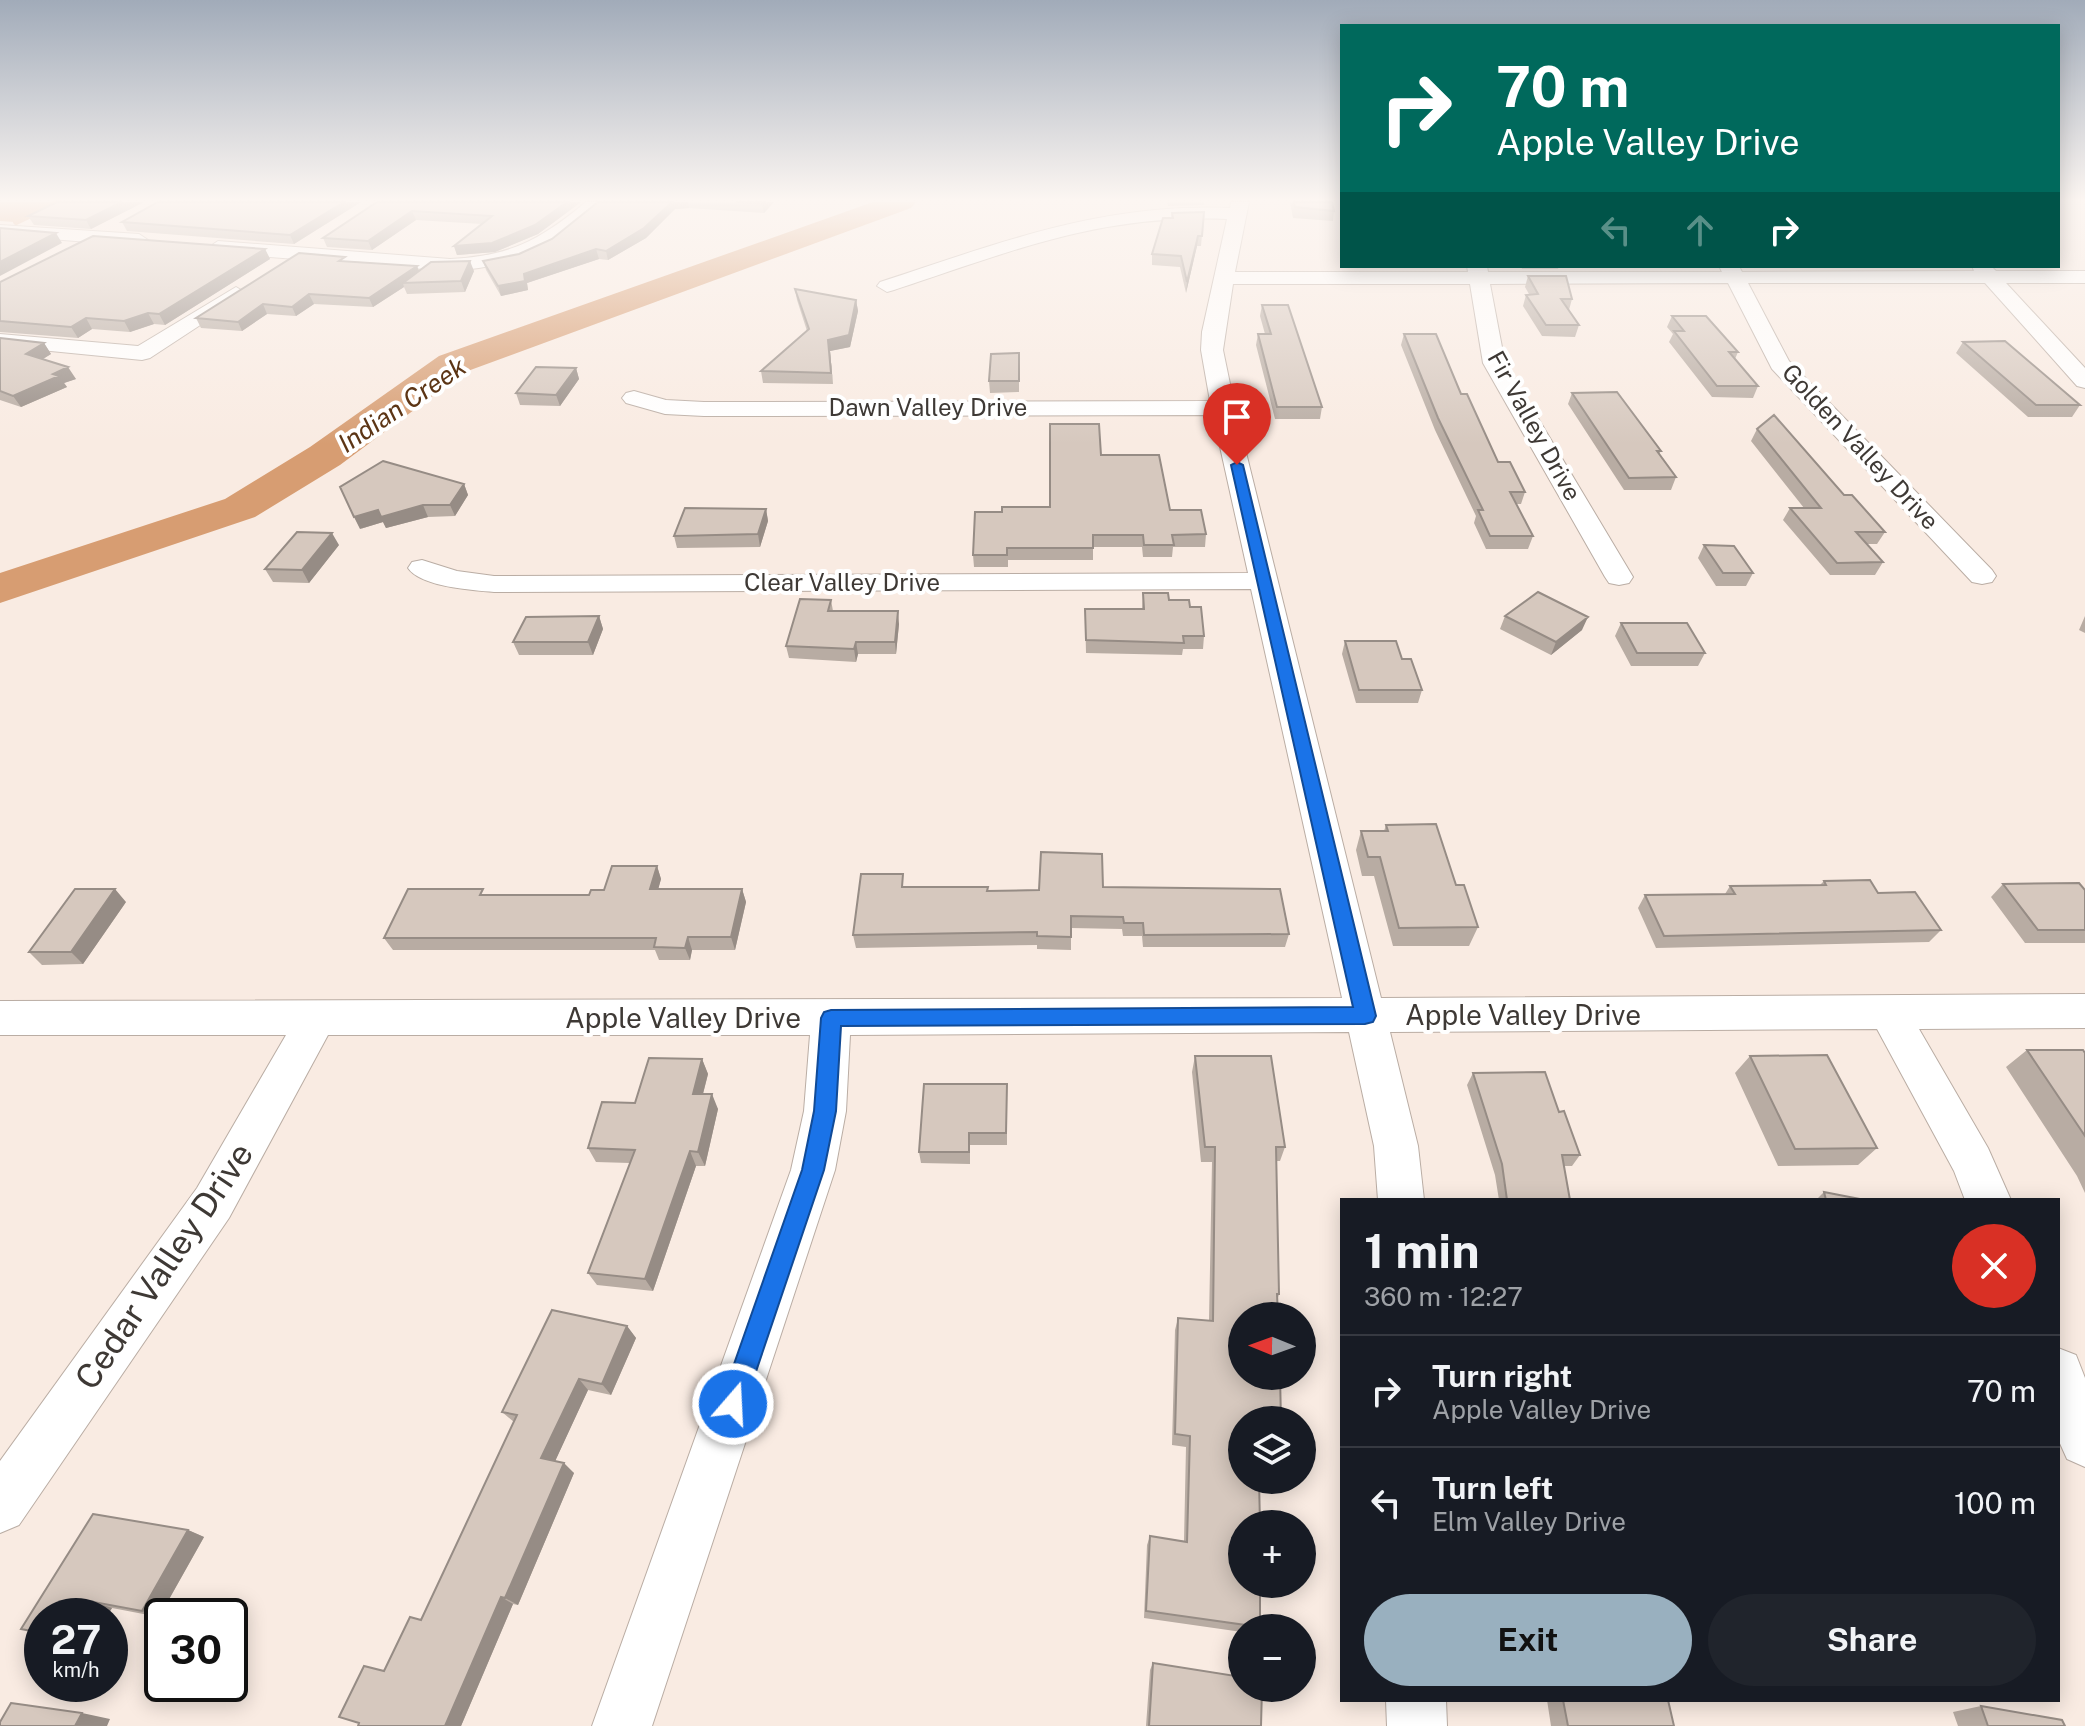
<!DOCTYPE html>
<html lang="en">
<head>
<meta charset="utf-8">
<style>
	:root { --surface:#171b24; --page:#20242c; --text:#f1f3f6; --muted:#9ea1a6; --line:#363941; --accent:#99b0bf }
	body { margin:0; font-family:"Public Sans",sans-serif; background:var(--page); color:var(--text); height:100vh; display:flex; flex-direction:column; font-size:30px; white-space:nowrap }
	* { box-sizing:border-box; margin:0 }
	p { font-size:26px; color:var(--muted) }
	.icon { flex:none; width:44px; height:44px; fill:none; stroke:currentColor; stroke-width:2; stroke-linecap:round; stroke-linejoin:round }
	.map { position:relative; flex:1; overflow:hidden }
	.drawer { position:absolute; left:1340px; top:1198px; width:720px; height:504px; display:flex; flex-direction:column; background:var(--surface); border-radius:0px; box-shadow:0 4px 20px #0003 }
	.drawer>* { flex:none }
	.hud { position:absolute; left:1340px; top:24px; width:720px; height:244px; border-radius:0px; box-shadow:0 4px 20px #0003; background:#00695c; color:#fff; overflow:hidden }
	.needle { width:52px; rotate:271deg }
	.buttons { position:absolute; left:1228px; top:1302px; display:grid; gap:16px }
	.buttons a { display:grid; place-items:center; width:88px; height:88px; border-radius:50%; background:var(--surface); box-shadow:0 4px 20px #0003; font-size:40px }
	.speed { position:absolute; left:24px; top:1598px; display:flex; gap:16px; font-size:40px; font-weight:700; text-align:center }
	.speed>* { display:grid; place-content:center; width:104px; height:104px; border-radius:50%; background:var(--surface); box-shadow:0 4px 20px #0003; line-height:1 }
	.speed small { font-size:20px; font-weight:400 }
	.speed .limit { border:4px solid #111; border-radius:12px; background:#fff; color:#111 }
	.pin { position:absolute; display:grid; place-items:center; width:68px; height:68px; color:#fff; margin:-82px -34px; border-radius:50% 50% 50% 0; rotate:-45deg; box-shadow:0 0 8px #0007 }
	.pin .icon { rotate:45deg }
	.me { position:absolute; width:88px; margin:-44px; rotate:19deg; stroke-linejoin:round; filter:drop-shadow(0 0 6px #0008) }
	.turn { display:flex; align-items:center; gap:28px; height:168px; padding:0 24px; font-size:36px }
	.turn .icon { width:104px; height:104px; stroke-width:2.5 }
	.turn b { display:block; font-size:56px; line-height:68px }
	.lanes { display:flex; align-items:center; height:76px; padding:0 24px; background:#0003; justify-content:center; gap:40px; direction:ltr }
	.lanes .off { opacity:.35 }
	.round { display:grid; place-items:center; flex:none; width:84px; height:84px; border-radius:42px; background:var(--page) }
	.headline { display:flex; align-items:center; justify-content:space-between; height:136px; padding:0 24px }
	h1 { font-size:48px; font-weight:700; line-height:60px }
	.cta { display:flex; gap:16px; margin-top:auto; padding:16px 24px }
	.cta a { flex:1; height:92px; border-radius:48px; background:var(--accent); color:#111; font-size:32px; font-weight:700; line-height:92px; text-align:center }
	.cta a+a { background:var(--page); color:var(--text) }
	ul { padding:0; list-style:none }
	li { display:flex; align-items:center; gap:24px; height:112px; padding:0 24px; border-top:2px solid var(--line) }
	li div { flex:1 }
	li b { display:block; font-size:30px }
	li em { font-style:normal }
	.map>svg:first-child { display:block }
	.forest { fill:#d49a70 }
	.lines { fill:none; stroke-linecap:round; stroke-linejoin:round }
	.stream { stroke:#d79d72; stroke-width:6 }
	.river { fill:#d79d72; fill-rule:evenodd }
	.street-casing { stroke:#baada4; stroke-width:2 }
	.street { fill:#fff; fill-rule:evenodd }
	.wall { fill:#b8aca3 }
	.shaded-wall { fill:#968c85 }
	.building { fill:#d6c8be; stroke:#968c85; stroke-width:2 }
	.route { fill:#1a73e8; stroke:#114b97; stroke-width:2 }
	.labels { text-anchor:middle; stroke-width:8; stroke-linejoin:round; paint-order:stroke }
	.far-street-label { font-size:24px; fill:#3e3935; stroke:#fff }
	.far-water-label { font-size:26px; font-style:italic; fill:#5c3515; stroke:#fff }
	.street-label { font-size:28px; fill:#3e3935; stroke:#fff }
	.near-street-label { font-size:34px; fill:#3e3935; stroke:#fff }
</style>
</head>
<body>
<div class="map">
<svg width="2085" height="1726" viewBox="0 0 2085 1726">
	<rect width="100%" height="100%" fill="#f9ebe2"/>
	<!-- forest -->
	<path class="forest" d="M0,202H56L15,222L0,221Z"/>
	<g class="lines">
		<!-- stream -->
		<path class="stream" d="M16,222L58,202"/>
		<!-- river -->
		<path class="river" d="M873,202H916L911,208L465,372L340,465L255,517L0,603V573L225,499L310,447L439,356Z"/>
		<defs>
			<path id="street" d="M586,202H606C567,250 509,267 450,271L218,253L209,247L218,241L450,259C511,256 540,240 586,202Z
				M1231,202H1249L1235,272H1468L1467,266H1487L1488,272H1722L1719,266H1739L1742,272L1974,271L1972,266H1991L1996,271H2085V283H2006L2085,368V388L2077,386L1985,283H1748L1789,361L1992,570L1996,576L1992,582L1982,584L1972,582L1772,369L1728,283L1490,284L1505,363L1633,577L1629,583L1619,585L1609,583L1605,577L1483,363L1470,284H1233L1223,350L1235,408L1381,998L2085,994V1028L1919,1029L1988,1148L2011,1200H1965L1954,1171L1877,1029L1390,1032L1418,1146L1424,1200H1378L1374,1146L1349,1032L850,1035L846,1111L835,1170L652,1726H592L791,1170L804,1111L810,1035H328L229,1218L19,1525L0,1533V1461L197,1188L286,1035H0V1001L1342,998L1251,589L494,592C472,590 421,587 408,568L412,562L422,560L457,571L494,576L1248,573L1213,415L704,416L665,414L626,403L622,398L626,393L634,391L666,400L704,402L1210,401L1201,350L1202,332L1227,219C1100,214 1012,251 894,290L887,292L877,286L880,282C1000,243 1100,203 1230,208Z
				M0,225L139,234L148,240L139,246L0,235Z
				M236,287L246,293L243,297L150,358L142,360L0,346V334L138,346Z
				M2058,1348L2076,1355L2085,1378V1467L2067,1459L2058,1439Z
				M1386,1700H1446L1447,1726H1387Z"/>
		</defs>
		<!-- street casing -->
		<use href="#street" class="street-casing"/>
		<!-- street -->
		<use href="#street" class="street"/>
	</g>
	<!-- wall -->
	<path class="wall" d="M144,202L91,229L34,225L28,216Z
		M361,202L294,244L127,231L122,222Z
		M377,202H581L538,234L495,252L457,255L454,246L482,224L416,220L372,250L327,247L323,238Z
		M598,202H774L764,213L689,208L675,209L646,238L608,260L599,259L527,283L528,290L501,296L486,270L483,261L519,254L552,239Z
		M1167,202H1204V205L1168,206Z
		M1290,202H1332L1334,211L1333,221L1293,218Z
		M1204,212L1201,246H1197L1186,293L1180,267L1152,265V254L1171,218L1172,213Z
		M265,249L270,259L165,325L154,324L130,332L92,329L78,338L0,332V282Z
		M347,261L417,266L419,271H474L465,292L407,294L404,287L373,307L314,304L296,316L267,314L242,331L201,328L196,318Z
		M1521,266H1559L1558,269H1522Z
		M1528,276L1572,299L1569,310L1579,325L1575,337L1542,336L1523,306L1526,295L1529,294L1525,287Z
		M795,289L856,300L858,311L850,347L830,351L833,384L763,383L761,371L807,331L797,300Z
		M1262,305L1322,407L1320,419H1275L1256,345L1258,334H1265L1260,316Z
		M1672,316L1738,352L1735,359L1758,386L1753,398L1712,397L1669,342L1673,334L1667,327Z
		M1404,334L1461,394L1498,462L1525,492L1521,504H1516L1533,536L1528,549H1486L1474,523L1476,516L1435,430L1401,345Z
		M0,338L44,343L51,354L43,359L76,379L64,383L67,387L21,407L0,400Z
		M1963,342L2080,405L2072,417H2028L1956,353Z
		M1019,353V392L990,393L989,381Z
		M576,368L579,379L560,406L520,405L516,393Z
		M1572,393L1661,451L1659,454L1676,477L1671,490H1624L1568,404Z
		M1757,429L1844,495L1885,532L1877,544H1867L1883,562L1875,575H1830L1783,520L1790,508H1804L1751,441Z
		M1101,455L1170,510L1206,534L1205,547H1173L1172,557H1143L1142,547H1093V560H1008V567H974L973,555L1002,512L1050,507Z
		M464,484L468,495L455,516L428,517L386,528L383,522L360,529Z
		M766,509L768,521L760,547L677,548L674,536Z
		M339,545L309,583L273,582L265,569Z
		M1704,545L1753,573L1746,586H1716L1698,558Z
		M1143,593L1190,607L1204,636L1203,649H1183L1182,655L1086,653L1085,609H1142Z
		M831,600L833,611L899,624L896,654H858L856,662L789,658L786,646Z
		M599,616L603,629L593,655H519L513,642Z
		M1505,616L1582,630L1551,655L1500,629Z
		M2085,616V633L2079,630Z
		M1621,623L1705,653L1698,666H1631L1615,636Z
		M1345,641L1402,659L1422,690L1418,703H1356L1342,654Z
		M1386,825L1456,885L1478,927L1469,946H1393L1374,876H1362L1356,850L1361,831H1384Z
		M657,866L661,879L658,889H742L746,902L735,950H692L690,960H659L655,950H393L384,938L486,895H589L604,890Z
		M1824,881L1878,893L1941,930L1929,942L1656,948L1638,908L1645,895L1725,894L1730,886L1820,885Z
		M2003,884L2085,890V943H2025L1991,897Z
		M1103,887L1289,934L1285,947H1143L1142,936H1123L1122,929L1071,928V950L1037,949V945L856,948L853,935L988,891L1039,890Z
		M126,902L83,964L42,965L29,952Z
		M2027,1050L2085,1053V1193L2077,1176L2006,1067Z
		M1195,1056L1285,1147L1280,1161H1276L1279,1294L1242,1420L1260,1627L1242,1628V1632L1144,1618L1147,1545L1150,1536L1184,1541L1186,1447L1172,1445L1175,1330L1178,1318L1209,1321L1212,1162H1201L1192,1072Z
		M1750,1056L1877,1148L1858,1165L1778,1166L1735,1073Z
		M702,1059L708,1074L703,1094L718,1109L705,1166H696L653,1291L597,1285L588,1273L630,1163L596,1162L588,1148L635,1103Z
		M1473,1073L1559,1112L1580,1155L1572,1166H1564L1570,1200H1499L1495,1175L1467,1085Z
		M1007,1084V1145H970V1164L921,1163L919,1152Z
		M1824,1192L1865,1200H1816Z
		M627,1326L636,1338L611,1395L588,1390L555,1461L574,1473L518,1605L513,1604L461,1726H358L384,1671L421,1620L514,1422L502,1412Z
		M93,1514L188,1530L204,1537L159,1617L112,1608L107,1616H42V1635L21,1629Z
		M1153,1663L1261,1726H1146L1150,1670Z
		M1547,1700H1668L1674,1726H1551Z
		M1981,1706L2065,1726H1958L1953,1712Z"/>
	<!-- shaded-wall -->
	<path class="shaded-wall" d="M122,202H144L91,229L86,220Z
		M344,202H361L294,244L290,235Z
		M567,202H581L538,234L495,252L457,255L454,246Z
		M672,202H688L689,208L675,209L646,238L608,260L606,251Z
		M764,202H774L764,213L762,204Z
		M412,211L416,220L372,250L368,241Z
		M56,233L62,243L0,276V262Z
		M1198,236L1197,246L1186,293L1187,282Z
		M265,249L270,259L165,325L159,314Z
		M596,249L599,259L527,283L528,290L501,296L498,286L524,274Z
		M470,261L474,271L465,292L461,281Z
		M417,266L421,276L403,283L404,287L373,307L369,298Z
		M309,294L314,304L296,316L292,307Z
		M856,300L858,311L850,347L830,351L833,384L828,340Z
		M263,304L267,314L242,331L238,322Z
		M148,313L154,324L130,332L124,321Z
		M86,318L92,329L78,338L71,327Z
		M44,343L51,354L33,365L26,354Z
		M68,367L76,379L64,383L67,387L21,407L13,396L53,374Z
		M576,368L579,379L560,406L556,395Z
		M464,484L468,495L455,516L450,505Z
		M423,505L428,517L386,528L383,522L360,529L354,517L378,510Z
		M766,509L768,521L760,547L758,534Z
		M332,533L339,545L309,583L302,570Z
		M898,611L899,624L896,654L895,642Z
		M599,616L603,629L593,655L588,642Z
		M1588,617L1582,630L1551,655L1556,642Z
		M856,642L858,654L856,662L854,649Z
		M657,866L661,879L655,901L650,889Z
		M115,889L126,902L83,964L71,952Z
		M742,889L746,902L735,950L731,937Z
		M688,937L692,950L690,960L685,948Z
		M702,1059L708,1074L699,1109L693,1094Z
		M712,1094L718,1109L705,1166L698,1152Z
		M690,1151L696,1166L653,1291L645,1279Z
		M627,1326L636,1338L611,1395L602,1384Z
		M579,1379L588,1390L552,1468L541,1458Z
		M564,1463L574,1473L518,1605L505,1598Z
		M188,1530L204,1537L159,1617L142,1611Z
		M501,1597L513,1604L461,1726H445Z
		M94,1602L112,1608L107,1616H85Z
		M82,1713L110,1719L107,1726H75Z"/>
	<!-- building -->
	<path class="building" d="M57,202H122L86,220L28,216Z
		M158,202H344L290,235L122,222Z
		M377,202H567L535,225L492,243L454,246L492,216L412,211L368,241L323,238Z
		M598,202H672L644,228L606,251L596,249L524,274L525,281L498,286L483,261L519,254L552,239Z
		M736,202H764L762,204Z
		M1294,202H1332L1334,211L1295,207Z
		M1204,212L1202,236H1198L1187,282L1181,256L1152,254L1163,218H1173L1172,213Z
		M0,228L56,233L0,262Z
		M93,236L265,249L159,314L148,313L124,321L86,318L71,327L0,321V282Z
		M299,253L345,257L339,261L417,266L369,298L309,294L292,307L263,304L238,322L196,318Z
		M470,261L461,281L403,283L431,262Z
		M1528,276H1566L1572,299H1561L1579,325H1546L1526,295L1538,294Z
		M795,289L856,300L849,335L828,340L831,373L761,371L809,329Z
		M1262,305H1288L1322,407H1277L1258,334H1271Z
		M1672,316H1706L1738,352H1729L1758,386H1717L1674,331H1684Z
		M1404,334H1436L1461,394H1467L1498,462H1510L1525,492H1510L1533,536H1490L1478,510H1483L1438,418Z
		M0,338L44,343L26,354L68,367L53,374L59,376L13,396L0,391Z
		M2005,341L2080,405H2036L1963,342Z
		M1019,353V381H989L991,354Z
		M536,367L576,368L556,395L516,393Z
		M1617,392L1661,451H1657L1676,477L1629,478L1572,393Z
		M1774,415L1844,495H1852L1885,532H1856L1883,562L1837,563L1790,508H1821L1757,429Z
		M1050,424H1099L1101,455H1159L1170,510H1201L1206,534L1172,535L1174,545H1144L1143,535H1093V548H1007V555H973L975,512H1002V507H1050Z
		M383,461L464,484L450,505H423L381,517L378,510L354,517L340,487Z
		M685,508L766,509L758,534L674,536Z
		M297,532L332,533L302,570L265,569Z
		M1704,545L1734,546L1753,573H1723Z
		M1538,592L1588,617L1556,642L1505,616Z
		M1143,593H1168L1169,600H1189L1190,607H1201L1204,636H1183L1184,643L1086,640L1085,609H1144Z
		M800,599L831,600L828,611H898L895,642H856L854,649L786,646Z
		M599,616L588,642H513L526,617Z
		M1621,623H1687L1705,653H1637Z
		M1345,641H1396L1402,659H1411L1422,690H1359Z
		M1436,824L1456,885H1464L1478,927L1399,928L1380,857H1368L1361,831H1388L1386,825Z
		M1041,852L1102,854L1103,887L1280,889L1289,934L1144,935L1143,923H1124L1123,917L1071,916V937L1037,936V932L853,935L861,874H903L902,887H988L987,891L1039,890Z
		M612,866H657L650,889H742L731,937H688L685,948L654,947L656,938H384L408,889H483L480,895H589L591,890H604Z
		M1870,880L1878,893L1915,892L1941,930L1664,936L1645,895L1735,894L1730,886L1826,885L1824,881Z
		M2079,883L2085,890V930H2038L2003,884Z
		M75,889H115L71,952H29Z
		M2027,1050H2083L2085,1053V1136Z
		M1827,1055L1877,1148L1795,1149L1750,1056Z
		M1195,1056H1271L1285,1147H1276L1279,1294H1277L1278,1316H1242V1376H1280L1281,1420H1242V1480H1259L1260,1524H1242V1584H1260V1627L1146,1611L1150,1536L1187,1542L1190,1436L1175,1434L1178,1318L1213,1321L1215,1147H1205Z
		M649,1058L702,1059L693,1094H712L698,1152L690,1151L645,1279L588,1273L635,1150L588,1148L602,1102L635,1103Z
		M1545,1072L1559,1112L1564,1111L1580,1155H1562L1570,1200H1507L1502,1164L1473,1073Z
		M924,1084H1007L1006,1133H969V1152H919Z
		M1824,1192L1865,1200H1826Z
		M552,1310L627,1326L602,1384L579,1379L541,1458L564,1463L505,1598L501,1597L445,1726H358L359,1723L339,1717L364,1666L384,1671L410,1617L421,1620L517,1415L502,1412Z
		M93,1514L188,1530L142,1611L94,1602L85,1616H42V1633L21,1629Z
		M1153,1663L1242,1677V1688H1262L1261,1726H1149Z
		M1563,1700H1668L1674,1726H1568Z
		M11,1703L82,1713L75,1726H0V1722Z
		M1981,1706L2062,1720L2065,1726H1988Z"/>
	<!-- sky -->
	<linearGradient id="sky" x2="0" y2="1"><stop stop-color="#a1abb9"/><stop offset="0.45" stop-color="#fcf6f2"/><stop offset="1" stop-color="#fcf6f2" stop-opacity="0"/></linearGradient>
	<rect width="2085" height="444" fill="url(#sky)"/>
	<!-- route -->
	<path class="route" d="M1237,462L1243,465L1376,1016L1373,1022L1365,1024L841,1026L836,1111L824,1170L742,1413L733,1417L723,1413L720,1404L802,1170L814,1111L821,1018L824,1012L831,1010L1353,1007L1231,465Z"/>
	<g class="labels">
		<!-- far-street labels -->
		<g class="far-street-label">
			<text x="928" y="416">Dawn Valley Drive</text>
			<text transform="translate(1534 426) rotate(61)" y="8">Fir Valley Drive</text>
			<text transform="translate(1860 447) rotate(47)" y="8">Golden Valley Drive</text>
			<text x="842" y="591">Clear Valley Drive</text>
		</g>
		<!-- far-water labels -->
		<g class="far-water-label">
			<text transform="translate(402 405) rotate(-34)" y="9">Indian Creek</text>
		</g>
		<!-- street labels -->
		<g class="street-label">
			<text x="1523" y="1025">Apple Valley Drive</text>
			<text x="683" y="1028">Apple Valley Drive</text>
		</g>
		<!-- near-street labels -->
		<g class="near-street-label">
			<text transform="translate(164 1266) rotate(-56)" y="12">Cedar Valley Drive</text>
		</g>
	</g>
</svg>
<div class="buttons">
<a><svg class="needle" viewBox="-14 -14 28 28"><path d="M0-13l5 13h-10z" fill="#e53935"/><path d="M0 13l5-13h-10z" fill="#9ea1a6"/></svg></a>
<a><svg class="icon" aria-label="layers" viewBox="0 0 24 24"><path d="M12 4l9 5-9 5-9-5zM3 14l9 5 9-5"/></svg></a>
<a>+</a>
<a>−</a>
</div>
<div class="speed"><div>27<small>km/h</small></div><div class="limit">30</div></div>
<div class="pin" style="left:1237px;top:465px;background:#d93025"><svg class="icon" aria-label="arrive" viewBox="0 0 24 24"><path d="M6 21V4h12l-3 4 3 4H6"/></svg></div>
<svg class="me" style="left:733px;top:1404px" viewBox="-20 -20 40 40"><circle r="17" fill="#1a73e8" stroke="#fff" stroke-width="3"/><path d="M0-11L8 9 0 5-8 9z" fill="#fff"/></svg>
<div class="hud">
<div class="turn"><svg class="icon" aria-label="right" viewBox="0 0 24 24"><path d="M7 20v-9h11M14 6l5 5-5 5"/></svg><div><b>70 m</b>Apple Valley Drive</div></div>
<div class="lanes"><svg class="icon off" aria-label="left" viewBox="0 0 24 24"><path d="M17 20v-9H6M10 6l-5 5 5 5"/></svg><svg class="icon off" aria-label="ahead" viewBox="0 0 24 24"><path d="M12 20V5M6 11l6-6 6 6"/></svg><svg class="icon" aria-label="right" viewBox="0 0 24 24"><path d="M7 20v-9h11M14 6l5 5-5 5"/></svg></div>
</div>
<section class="drawer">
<div class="headline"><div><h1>1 min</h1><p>360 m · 12:27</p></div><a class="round" style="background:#d93025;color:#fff"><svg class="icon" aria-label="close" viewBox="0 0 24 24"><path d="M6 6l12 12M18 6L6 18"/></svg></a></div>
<ul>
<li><svg class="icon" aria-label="right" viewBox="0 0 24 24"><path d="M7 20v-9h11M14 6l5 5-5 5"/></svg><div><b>Turn right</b><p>Apple Valley Drive</p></div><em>70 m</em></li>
<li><svg class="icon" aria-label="left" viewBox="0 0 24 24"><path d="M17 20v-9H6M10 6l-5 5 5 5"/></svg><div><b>Turn left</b><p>Elm Valley Drive</p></div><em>100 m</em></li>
</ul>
<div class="cta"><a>Exit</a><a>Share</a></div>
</section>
</div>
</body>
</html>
